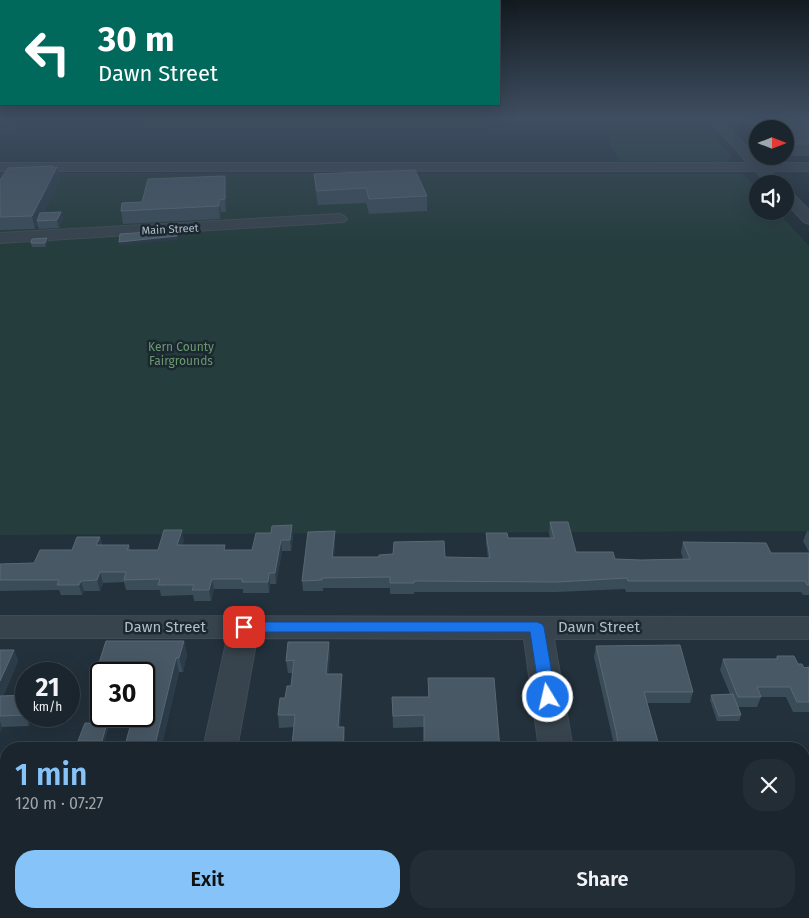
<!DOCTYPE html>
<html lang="en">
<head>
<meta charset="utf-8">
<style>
	:root { --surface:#1a252d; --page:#232d35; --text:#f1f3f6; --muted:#9fa5aa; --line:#384249; --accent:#86c3f9 }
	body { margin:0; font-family:"Fira Sans",sans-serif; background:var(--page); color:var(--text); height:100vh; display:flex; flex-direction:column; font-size:19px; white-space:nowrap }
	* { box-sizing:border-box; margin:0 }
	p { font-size:16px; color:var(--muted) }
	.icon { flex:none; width:28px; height:28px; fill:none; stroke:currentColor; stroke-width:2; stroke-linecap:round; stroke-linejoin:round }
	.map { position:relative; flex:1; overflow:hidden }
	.side { position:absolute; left:0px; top:742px; width:810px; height:176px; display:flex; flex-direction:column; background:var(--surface); border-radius:20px 20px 0 0; box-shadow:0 5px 20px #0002,0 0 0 1px var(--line) }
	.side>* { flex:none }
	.top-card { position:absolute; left:0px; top:0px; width:500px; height:105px; box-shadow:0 5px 20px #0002,0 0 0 1px var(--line); background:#00695c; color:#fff; overflow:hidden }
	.needle { width:32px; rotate:90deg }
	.fabs { position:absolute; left:749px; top:120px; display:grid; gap:10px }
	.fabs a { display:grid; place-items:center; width:45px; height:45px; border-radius:50%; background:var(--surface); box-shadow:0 5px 20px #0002,0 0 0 1px var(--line); font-size:25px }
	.speed { position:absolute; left:15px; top:662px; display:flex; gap:10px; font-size:25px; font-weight:700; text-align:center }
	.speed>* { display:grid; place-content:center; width:65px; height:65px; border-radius:50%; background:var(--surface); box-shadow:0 5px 20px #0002,0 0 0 1px var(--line); line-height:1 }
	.speed small { font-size:12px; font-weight:400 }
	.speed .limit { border:2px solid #111; border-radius:8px; background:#fff; color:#111 }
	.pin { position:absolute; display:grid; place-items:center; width:42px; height:42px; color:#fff; margin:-21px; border-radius:10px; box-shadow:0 2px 8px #0006 }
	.me { position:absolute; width:55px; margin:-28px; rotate:351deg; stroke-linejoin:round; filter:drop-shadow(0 0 4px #0008) }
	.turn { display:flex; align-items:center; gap:18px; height:105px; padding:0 15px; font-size:22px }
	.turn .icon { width:65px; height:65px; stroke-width:2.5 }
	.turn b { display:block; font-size:35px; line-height:42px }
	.round { display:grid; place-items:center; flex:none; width:52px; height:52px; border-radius:20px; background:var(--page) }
	.head { display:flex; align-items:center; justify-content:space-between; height:85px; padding:0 15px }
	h1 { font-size:30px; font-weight:600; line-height:38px; color:var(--accent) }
	.button { display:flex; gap:10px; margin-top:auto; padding:10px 15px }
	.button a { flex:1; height:58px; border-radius:20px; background:var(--accent); color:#111; font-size:20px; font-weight:600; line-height:58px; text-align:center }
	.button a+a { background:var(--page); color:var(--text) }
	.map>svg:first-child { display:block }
	.green { fill:#253d3d }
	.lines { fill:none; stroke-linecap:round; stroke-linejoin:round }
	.minor-casing { stroke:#404c55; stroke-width:2 }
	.minor { fill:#37434d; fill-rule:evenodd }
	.wall { fill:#3b4c59 }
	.shaded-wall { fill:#2c3c49 }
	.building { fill:#485865; stroke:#586875 }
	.route { fill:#1a73e8; stroke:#114b97 }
	.labels { text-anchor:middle; stroke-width:5; stroke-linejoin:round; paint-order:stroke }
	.far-street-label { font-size:11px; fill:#b2bec8; stroke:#1c2831 }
	.park-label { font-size:12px; fill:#69996d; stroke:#1c2831 }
	.near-street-label { font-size:15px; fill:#b2bec8; stroke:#1c2831 }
</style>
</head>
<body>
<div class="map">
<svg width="809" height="918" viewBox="0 0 809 918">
	<rect width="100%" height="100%" fill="#23313c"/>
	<!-- green -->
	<path class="green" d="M147,118H697L732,156L726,162L619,161L600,124L141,125Z
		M0,173L744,174L757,189L758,211H777L809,246V531L0,535Z"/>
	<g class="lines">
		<defs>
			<path id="minor" d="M707,118H718L763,163H809V171H771L773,174L766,178L761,177L756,171H0V163H748Z
				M785,190L790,191L809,210V224L804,222L785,202Z
				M339,214L344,216L347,219L344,222L0,243V233Z
				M0,616L809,617V639H554L573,749H539L524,639L257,638L237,749H203L227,638H0Z
				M169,912H209L208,918H168Z
				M562,912H602L603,918H563Z"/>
		</defs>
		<!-- minor casing -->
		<use href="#minor" class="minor-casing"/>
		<!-- minor -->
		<use href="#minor" class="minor"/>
	</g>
	<!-- wall -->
	<path class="wall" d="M739,118H809V156H785V129H758V143L750,128Z
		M53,166V168L57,167L60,179L43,213L61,212L63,219L59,228L39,229L37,224L35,229L0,230V180Z
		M314,174L427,196V211L369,214L366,203L318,205L315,188Z
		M227,188L226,212H221L220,219L123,224L121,211L142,202Z
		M48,242L46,247H32L31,243Z
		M550,522L576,552L615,559L641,560L683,559L681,552L683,542L771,553H809V595H803L801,592H626L625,589L556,592H414V594H390V588H323V591H303L302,581L335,542L334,557L488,558L486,543V533L508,538H550L549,533Z
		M807,531H809V552L803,541Z
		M293,536L291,551H282L276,584H270L269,593H243V589H214L211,601H194L193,595L161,596L160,590H126L124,582L103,583L100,591H84L82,595H61L59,590L0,591V564L34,563L72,550L100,537L102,545H129L130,550H158L184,540L182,545L226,550H252Z
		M184,641L187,655L183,672H179L161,749H124L144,716V674H101V683L97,669Z
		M596,646L693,692L690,703H647L660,749H615L594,657Z
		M0,650H14L18,661L3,696L26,695L29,726L2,727L0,732Z
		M330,654L328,674H342V687L340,727H344L345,740L292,745L294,727L279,728L278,715L291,686L293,673H288L286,661Z
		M777,656L798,664L804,668L809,667V712H793L786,697H761L757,707H738L741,715L739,721H717L710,700L711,695L730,694L720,670L723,659H775Z
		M428,678L500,749H424V727L393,728L392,697H428Z
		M108,729L103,746H80L78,741Z
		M809,881V904L804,896L806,887Z
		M435,912H517L518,918H435Z
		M654,912H738L740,918H654L653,915Z"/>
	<!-- shaded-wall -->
	<path class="shaded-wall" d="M53,166L54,173L57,167L60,179L39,221H37V224L35,229L32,216Z
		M225,176L227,188L226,212L225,199Z
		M219,200L221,212L220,219L219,206Z
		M61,212L63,219L59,228L57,220Z
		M179,230V234L178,240L119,246V242Z
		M47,238L48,242L46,247L45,243Z
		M292,525L293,536L291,551L290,540Z
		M182,530L184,540L179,556L177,545Z
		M335,531V542L333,568L332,557Z
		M100,537L102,548L96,545Z
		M281,540L282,551L276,584L275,573Z
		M100,572L103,583L100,591L97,580Z
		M269,573L270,584L269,593L268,582Z
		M212,579L214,589L211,601L209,590Z
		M81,581L84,591L82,595L79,585Z
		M184,641L187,655L183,672L179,658Z
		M329,642L330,654L327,687L326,674Z
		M14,650L18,661L0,702V681Z
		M176,658L179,672L161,749H154Z
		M342,674V687L339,740L338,727Z
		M26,713V716H33L29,726L25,715Z
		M0,721L2,727L0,732Z
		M107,723L108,729L103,746L102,741Z
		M344,727L345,749H343Z
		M134,912H140L141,918H133Z
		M313,912H315V918H312Z"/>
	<!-- building -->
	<path class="building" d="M753,118H809V144H785V129H759Z
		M53,166L52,168L57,167L32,216L0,217V180L8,168Z
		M415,170L427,196L369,199L366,188L317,191L314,174Z
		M225,176V199L219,200V206L121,211L122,203L142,202L148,179Z
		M61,212L57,220L37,221L40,213Z
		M179,230L177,236L119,242L120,234Z
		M47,238L45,243H31L32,239Z
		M550,522H568L576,552H613L615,559L641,560L690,559L683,542L766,543L771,553H809V585H807L805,581H628L627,578L558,582L414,581V583H390V577L322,578V580L302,581L308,532L335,531L332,557H379V555L393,554L394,542L444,541L445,557L490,558L486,533H507L508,538H554Z
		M292,525L290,540H281L275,573H269L268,582H242V579H212L209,590H192L194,585H158L160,579L124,580L126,572H100L97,580L81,581L79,585H57L59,580H0V564L34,563L40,550H72L77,537H100L96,545H129L127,550H158L164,530H182L177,545H225L224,550H252L256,533H271L272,526Z
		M106,641H184L179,658H176L154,749H124L133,716H144V674H121L123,669H97Z
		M288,642H329L326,674H342L338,727H344L343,749H274L275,745H292L295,715H278L280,698H285L287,686H291L294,660L286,661Z
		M680,645L693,692H644L660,749H619L616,731L596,646Z
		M0,650H14L0,681Z
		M777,656H794L798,664H802L804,668L809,667V702H797L790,687H757L761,697H738L723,659H778Z
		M428,678H494L500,749H424V715L393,716L392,697H429Z
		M733,694L741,715L719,716L711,695Z
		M26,695V713L25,715L0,716V696Z
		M85,723H107L102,741H78Z
		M6,898V912H134L133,918H0Z
		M252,912H313L312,918H252Z
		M452,912H517L518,918H452Z
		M658,912H738L740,918H659Z"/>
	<!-- sky -->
	<linearGradient id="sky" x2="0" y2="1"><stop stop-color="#131b21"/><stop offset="0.48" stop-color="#3f4e61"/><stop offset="1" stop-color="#3f4e61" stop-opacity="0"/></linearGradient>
	<rect width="809" height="246" fill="url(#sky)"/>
	<!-- route -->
	<path class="route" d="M244,622H537L542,624L544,627L556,697L553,701L548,703L542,701L540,697L530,632H244L238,631L236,627L238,623Z"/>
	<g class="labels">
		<!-- far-street labels -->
		<g class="far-street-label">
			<text transform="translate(170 229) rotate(-3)" y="4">Main Street</text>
		</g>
		<!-- park labels -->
		<g class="park-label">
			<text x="181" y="351">Kern County<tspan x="181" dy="14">Fairgrounds</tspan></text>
		</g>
		<!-- near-street labels -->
		<g class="near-street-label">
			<text x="165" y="632">Dawn Street</text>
			<text x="599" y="632">Dawn Street</text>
		</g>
	</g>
</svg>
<div class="fabs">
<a><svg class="needle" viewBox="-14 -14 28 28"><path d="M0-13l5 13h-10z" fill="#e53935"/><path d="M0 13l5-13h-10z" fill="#9fa5aa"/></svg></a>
<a><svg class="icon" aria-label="sound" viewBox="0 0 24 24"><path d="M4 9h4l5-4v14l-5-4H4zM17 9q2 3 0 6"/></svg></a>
</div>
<div class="speed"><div>21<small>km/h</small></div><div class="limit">30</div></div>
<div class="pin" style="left:244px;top:627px;background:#d93025"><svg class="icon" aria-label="arrive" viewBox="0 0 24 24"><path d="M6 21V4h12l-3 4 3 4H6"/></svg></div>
<svg class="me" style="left:548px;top:697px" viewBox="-20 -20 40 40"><circle r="17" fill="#1a73e8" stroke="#fff" stroke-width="3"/><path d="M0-11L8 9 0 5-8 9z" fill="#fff"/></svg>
<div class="top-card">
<div class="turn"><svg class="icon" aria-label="left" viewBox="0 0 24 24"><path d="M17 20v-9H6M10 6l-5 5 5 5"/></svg><div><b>30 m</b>Dawn Street</div></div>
</div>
<section class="side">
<div class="head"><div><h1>1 min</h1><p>120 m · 07:27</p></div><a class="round"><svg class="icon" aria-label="close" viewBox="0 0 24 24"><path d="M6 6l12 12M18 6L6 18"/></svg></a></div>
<div class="button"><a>Exit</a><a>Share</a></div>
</section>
</div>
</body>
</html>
